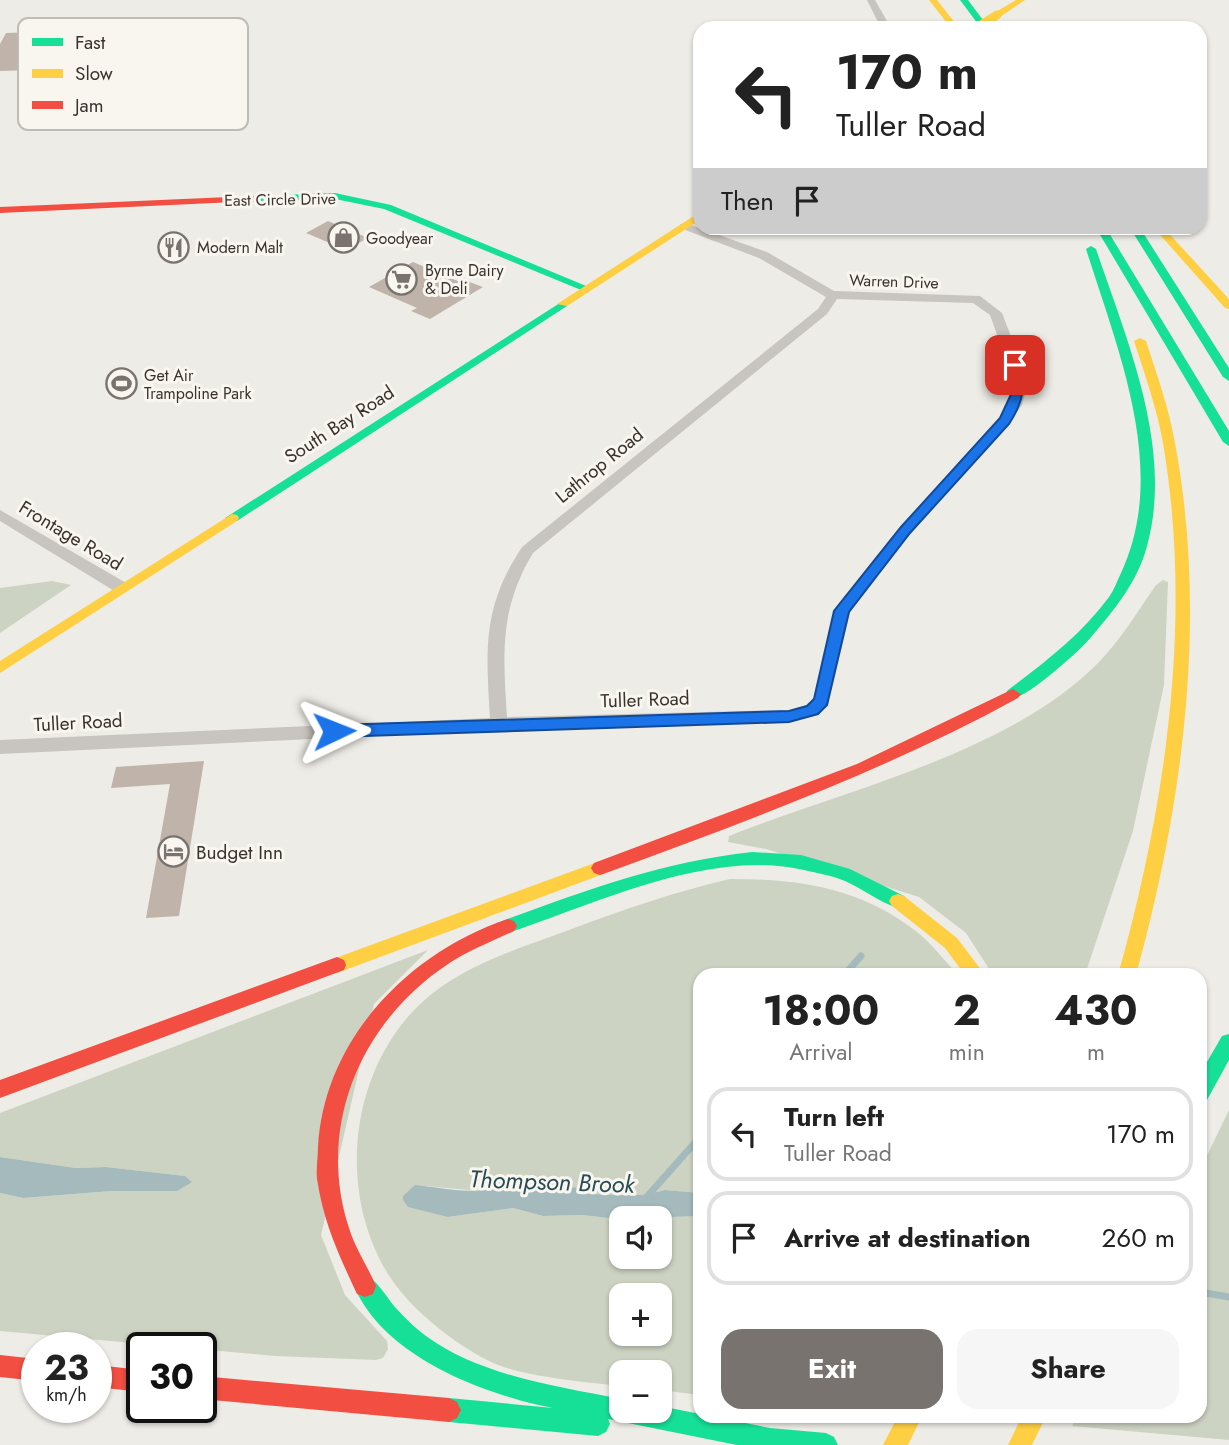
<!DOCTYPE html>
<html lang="en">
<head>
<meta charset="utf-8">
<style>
	:root { --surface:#fff; --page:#f6f6f6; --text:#222; --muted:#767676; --line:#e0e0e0; --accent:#78736e }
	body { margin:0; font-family:Jost,sans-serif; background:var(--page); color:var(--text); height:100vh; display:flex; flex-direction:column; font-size:26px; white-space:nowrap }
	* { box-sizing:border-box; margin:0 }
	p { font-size:23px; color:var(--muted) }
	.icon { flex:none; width:38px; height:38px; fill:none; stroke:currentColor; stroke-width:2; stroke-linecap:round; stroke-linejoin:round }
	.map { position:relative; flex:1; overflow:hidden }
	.side { position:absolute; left:693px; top:968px; width:514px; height:455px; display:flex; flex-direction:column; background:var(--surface); border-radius:21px; box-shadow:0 2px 5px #0004 }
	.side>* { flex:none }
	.top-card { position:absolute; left:693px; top:21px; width:514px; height:214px; border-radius:21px; box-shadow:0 2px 5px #0004; background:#fff; color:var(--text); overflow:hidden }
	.fabs { position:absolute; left:609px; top:1206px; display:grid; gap:14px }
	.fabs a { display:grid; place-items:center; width:63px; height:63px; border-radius:14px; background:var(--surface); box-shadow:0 2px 5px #0004; font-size:35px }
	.speed { position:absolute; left:21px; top:1332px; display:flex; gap:14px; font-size:35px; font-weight:700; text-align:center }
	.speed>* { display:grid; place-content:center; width:91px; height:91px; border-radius:50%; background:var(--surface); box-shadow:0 2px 5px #0004; line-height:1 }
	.speed small { font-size:18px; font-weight:400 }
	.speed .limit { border:4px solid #111; border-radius:10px; background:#fff; color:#111 }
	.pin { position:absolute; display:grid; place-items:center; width:60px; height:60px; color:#fff; margin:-30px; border-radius:14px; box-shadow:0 4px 10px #0006 }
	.me { position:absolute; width:77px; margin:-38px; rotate:88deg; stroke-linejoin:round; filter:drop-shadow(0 0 5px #0008) }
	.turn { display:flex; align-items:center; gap:24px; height:147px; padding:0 28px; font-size:32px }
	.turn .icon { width:91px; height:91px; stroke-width:2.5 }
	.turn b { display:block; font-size:49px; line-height:60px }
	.then { display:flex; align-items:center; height:66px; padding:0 28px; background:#0003; gap:14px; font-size:26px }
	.eta { display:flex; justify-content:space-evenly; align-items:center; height:119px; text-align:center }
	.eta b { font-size:42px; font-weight:700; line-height:49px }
	.cta { display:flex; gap:14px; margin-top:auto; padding:14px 28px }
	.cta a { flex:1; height:80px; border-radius:21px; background:var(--accent); color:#fff; font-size:28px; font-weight:700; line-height:80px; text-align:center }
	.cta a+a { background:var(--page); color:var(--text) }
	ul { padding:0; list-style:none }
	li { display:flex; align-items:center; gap:21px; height:94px; margin:0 14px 10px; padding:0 14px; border:4px solid var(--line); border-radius:21px }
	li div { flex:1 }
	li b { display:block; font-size:26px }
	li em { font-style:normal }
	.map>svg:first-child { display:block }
	.green { fill:#cdd3c2; fill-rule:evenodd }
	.water { fill:#a4babd }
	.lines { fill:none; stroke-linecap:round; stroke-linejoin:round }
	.stream { stroke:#a4babd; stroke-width:7 }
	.building { fill:#c0b4aa }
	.street { fill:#c8c4bf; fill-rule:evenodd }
	.fast { fill:#16e098; fill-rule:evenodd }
	.slow { fill:#ffcf43; fill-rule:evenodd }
	.jam { fill:#f24e42; fill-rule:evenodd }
	.slow-bridge { stroke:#ffcf43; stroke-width:9 }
	.route { fill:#1a73e8; stroke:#114b97; stroke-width:2 }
	.labels { text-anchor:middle; stroke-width:6; stroke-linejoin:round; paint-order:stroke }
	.far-street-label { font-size:16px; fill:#39322d; stroke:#f9f6f0 }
	.far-poi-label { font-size:16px; fill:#39322d; stroke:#f9f6f0; text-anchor:start }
	.street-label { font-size:19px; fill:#39322d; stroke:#f9f6f0 }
	.poi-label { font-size:19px; fill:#39322d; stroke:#f9f6f0; text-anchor:start }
	.near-water-label { font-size:24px; font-style:italic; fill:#274c56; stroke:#f9f6f0 }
	.key { fill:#f9f6f0; stroke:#bfbbb6; stroke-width:2 }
	.key-label { font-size:19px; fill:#39322d }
</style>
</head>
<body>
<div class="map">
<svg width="1229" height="1445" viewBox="0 0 1229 1445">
	<rect width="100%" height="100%" fill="#eeece6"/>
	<!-- green -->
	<path class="green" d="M1163,580L1168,582L1164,685L1133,831L1085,975H993L966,933L919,897L766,849L728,842L729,836C846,789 1009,754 1099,662C1121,639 1138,611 1156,585Z
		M52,581L71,585L0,633V588Z
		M730,879C799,879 860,887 917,932C932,944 945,961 958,975H700V1193L665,1190L644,1195L588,1194L574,1187L558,1192C548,1187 540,1189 529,1186L468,1190L415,1185L448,1217L513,1208L543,1216L582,1215L621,1219V1256H660V1218H640L700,1216V1395L660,1390V1372H621V1386C584,1382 519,1377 487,1360C452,1342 409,1308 388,1274C338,1192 349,1078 415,1009C456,967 515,950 569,930C622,910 674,892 730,879ZM621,1295H660V1334H621Z
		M428,950L374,1004L321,1235L345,1295L387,1341L388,1349L383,1358L376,1360L275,1356L0,1331V1193L23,1198L112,1191H177L184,1176L106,1167L76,1168L0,1157V1113Z
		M1229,1110V1440L1072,1426L1077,1416H1200L1201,1168Z"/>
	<!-- water -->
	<path class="water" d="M0,1157L76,1168L106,1167L185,1176L192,1182L177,1191H112L23,1198L0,1193Z
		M505,1181C522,1184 543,1185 558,1192L574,1187L588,1194L644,1195L665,1190L700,1193V1216L618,1219L582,1215L543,1216L513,1208L448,1217L408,1207L403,1200V1196L415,1185C441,1187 484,1199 505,1181Z"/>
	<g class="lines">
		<!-- stream -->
		<path class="stream" d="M844,975L861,956
			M644,1200L700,1137
			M1200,1292L1229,1297"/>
	</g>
	<!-- building -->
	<path class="building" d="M40,32L31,48L48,47L37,70L0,71V44L6,33Z
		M328,221L368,238L346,250L306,233Z
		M413,262L460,282L464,280L483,287L430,319L411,311L417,308L369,287Z
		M204,761L179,916L146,918L170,784L111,788L116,767Z"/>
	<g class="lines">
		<!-- street -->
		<path class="street" d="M867,0H875L891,28H881Z
			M680,224H688L767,252L834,291L980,296L1002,313L1022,365L1026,390L1022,405L1009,424L910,533L850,612L828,705L818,714L789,722L499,730L0,754V740L490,718C486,649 482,608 522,547L818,309L826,297L759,258L680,228ZM837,299L973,303L990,315L1008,365L1012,390L1008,405L999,418L900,527L836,607L814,698L806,705L789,710L507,717C503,655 499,609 533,553L827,314Z
			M0,510L128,584L130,588L122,593L116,592L0,521Z"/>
		<!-- fast -->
		<path class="fast" d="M960,0H968L989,28H981Z
			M335,193L391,205L591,288L581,290L384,209L335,199L252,202L247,199L252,196Z
			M1096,228H1106L1229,431V446L1223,442Z
			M1130,228H1140L1229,368V381L1223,377Z
			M1091,246L1096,249C1127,341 1174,448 1147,546C1138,581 1115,609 1092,636C1079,652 1031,694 1013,699L1005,694L1008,690C1045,662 1081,635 1109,597C1114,590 1117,581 1121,573C1169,470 1118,351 1086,249Z
			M563,301L567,302V306L237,521H227L225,518Z
			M752,852L801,855L850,869L904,896L907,901L904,906L898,908C879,902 863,889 845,881C833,876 817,873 804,870C710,848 595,904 508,933L502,931L499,926L502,921C587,890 661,862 752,852Z
			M1229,1034V1060L1207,1100L1200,1103V1074L1222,1036Z
			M365,1275C378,1281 385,1295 394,1306C403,1316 415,1328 426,1336C481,1376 556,1386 621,1399V1410H660V1406L770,1428L826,1433L834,1437L838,1445H737L608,1419L610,1424L606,1432L598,1436L449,1422L441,1418L437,1410L441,1402L449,1398L553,1408C483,1394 384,1357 354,1286L357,1278Z"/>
		<!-- slow -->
		<path class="slow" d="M929,0H937L959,28H951Z
			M1016,0H1025L1000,17H994V13Z
			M700,212V220L567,306L557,304Z
			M1154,228H1164L1229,299V309L1225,308Z
			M1140,338L1146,341C1157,375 1169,408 1175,443C1208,619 1183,804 1136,975H1118C1166,804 1193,620 1163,443C1157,409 1145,375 1134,341Z
			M232,514L237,515L239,518L237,521L0,673V661Z
			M600,861L606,863L609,868L606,873L337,973L330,970L328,965L330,960Z
			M898,894L904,896L957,938L985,975H965L945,948L892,906L889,901L892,896Z
			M898,1416H922L908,1445H883Z
			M1022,1416H1046L1032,1445H1008Z"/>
		<!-- jam -->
		<path class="jam" d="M252,196L256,197V201L0,213V207Z
			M1013,689L1021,694L1018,698C887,770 747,821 606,873L600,875L594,873L591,868L594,863L857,764Z
			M508,919L514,921L517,926L514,931C497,939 478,947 461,956C366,1011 314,1121 349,1228C355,1248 368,1267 376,1286L373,1294L365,1297L357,1294C338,1253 324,1224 317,1179C316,1168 318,1157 318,1147C324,1039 409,952 508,919Z
			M337,957L344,960L346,965L344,970L0,1098V1080Z
			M0,1355L37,1359V1381L0,1377Z
			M96,1365L142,1370V1392L96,1387Z
			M201,1376L449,1398L457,1402L461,1410L457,1418L449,1422L201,1399Z"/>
		<!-- slow-bridge -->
		<path class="slow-bridge" d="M976,28L997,15"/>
	</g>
	<!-- route -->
	<path class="route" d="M1015,361L1021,365C1025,390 1023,402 1009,424L910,533L849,612L827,705L818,714L789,722L334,737L326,731L334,725L789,711L807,706L814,699L834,611L901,527L1000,418L1013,390L1009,365Z"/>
	<!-- icons -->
	<defs>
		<symbol id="shop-ring" viewBox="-11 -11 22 22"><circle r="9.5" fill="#f9f6f0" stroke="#78736e" stroke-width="1.5"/><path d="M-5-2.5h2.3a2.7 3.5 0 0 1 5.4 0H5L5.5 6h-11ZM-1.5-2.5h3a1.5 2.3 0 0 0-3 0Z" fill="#78736e"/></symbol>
		<symbol id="restaurant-ring" viewBox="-11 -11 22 22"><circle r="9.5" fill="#f9f6f0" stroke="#78736e" stroke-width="1.5"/><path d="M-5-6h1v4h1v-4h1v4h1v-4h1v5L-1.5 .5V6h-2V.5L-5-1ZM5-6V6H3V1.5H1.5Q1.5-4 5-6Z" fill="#78736e"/></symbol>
		<symbol id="supermarket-ring" viewBox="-11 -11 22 22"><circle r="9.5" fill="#f9f6f0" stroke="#78736e" stroke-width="1.5"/><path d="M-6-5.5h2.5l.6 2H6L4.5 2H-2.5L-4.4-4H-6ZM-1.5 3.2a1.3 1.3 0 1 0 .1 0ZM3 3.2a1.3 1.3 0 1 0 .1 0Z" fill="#78736e"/></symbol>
		<symbol id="stadium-ring" viewBox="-11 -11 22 22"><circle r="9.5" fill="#f9f6f0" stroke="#78736e" stroke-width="1.5"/><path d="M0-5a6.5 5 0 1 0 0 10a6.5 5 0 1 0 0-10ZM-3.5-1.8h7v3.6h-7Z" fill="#78736e"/></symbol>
		<symbol id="hotel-ring" viewBox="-11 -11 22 22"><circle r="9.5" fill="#f9f6f0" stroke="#78736e" stroke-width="1.5"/><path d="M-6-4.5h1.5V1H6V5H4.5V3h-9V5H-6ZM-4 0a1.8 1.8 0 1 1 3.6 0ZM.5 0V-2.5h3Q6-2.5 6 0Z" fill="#78736e"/></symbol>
	</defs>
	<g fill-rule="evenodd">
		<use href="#shop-ring" x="326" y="220" width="35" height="35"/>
		<use href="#restaurant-ring" x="156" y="230" width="35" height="35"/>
		<use href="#supermarket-ring" x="384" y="262" width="35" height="35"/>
		<use href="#stadium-ring" x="104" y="366" width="35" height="35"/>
		<use href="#hotel-ring" x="156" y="834" width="35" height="35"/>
	</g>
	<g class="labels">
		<!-- far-street labels -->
		<g class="far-street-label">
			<text transform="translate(280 199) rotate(-1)" y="6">East Circle Drive</text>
			<text transform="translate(894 281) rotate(2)" y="6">Warren Drive</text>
		</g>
		<!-- far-poi labels -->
		<g class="far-poi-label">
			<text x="366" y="244">Goodyear</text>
			<text x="197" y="253">Modern Malt</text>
			<text x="425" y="276">Byrne Dairy<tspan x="425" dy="18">&amp; Deli</tspan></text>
			<text x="144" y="381">Get Air<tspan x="144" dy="18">Trampoline Park</tspan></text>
		</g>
		<!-- street labels -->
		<g class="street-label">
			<text transform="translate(339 424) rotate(-33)" y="7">South Bay Road</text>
			<text transform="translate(599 465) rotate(-39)" y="7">Lathrop Road</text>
			<text transform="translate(71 535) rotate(31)" y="7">Frontage Road</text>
			<text transform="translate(645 699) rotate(-2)" y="7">Tuller Road</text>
			<text transform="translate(78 722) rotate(-3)" y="7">Tuller Road</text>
		</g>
		<!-- poi labels -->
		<g class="poi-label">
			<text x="196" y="859">Budget Inn</text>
		</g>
		<!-- near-water labels -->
		<g class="near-water-label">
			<text transform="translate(552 1182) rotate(2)" y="8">Thompson Brook</text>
		</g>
	</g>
	<!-- legend -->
	<rect x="18" y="18" width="230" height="112" rx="10" class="key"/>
	<rect x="32" y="38" width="31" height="8" fill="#16e098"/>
	<rect x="32" y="69" width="31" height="9" fill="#ffcf43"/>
	<rect x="32" y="101" width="31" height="8" fill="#f24e42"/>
	<g class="key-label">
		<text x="75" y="49">Fast</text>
		<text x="75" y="80">Slow</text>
		<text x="75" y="112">Jam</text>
	</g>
</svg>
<div class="fabs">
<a><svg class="icon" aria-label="sound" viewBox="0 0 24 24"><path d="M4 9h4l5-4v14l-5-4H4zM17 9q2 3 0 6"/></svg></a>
<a>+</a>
<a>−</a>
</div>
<div class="speed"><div>23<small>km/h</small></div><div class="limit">30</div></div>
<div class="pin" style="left:1015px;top:365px;background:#d93025"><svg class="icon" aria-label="arrive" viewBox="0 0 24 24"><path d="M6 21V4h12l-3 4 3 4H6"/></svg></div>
<svg class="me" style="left:334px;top:731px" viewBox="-20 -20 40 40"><path d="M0-17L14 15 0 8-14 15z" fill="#1a73e8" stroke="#fff" stroke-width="4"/></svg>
<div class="top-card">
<div class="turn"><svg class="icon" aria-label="left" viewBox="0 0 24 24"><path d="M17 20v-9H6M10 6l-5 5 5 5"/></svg><div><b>170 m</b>Tuller Road</div></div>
<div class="then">Then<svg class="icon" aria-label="arrive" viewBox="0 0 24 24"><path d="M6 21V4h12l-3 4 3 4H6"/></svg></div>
</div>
<section class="side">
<div class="eta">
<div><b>18:00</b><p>Arrival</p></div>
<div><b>2</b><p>min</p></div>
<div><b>430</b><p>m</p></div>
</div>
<ul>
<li><svg class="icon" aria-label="left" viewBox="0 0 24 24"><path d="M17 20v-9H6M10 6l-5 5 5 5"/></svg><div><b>Turn left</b><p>Tuller Road</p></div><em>170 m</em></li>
<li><svg class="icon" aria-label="arrive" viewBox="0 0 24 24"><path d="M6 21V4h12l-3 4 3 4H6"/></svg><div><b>Arrive at destination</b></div><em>260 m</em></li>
</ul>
<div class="cta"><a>Exit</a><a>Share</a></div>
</section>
</div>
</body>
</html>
